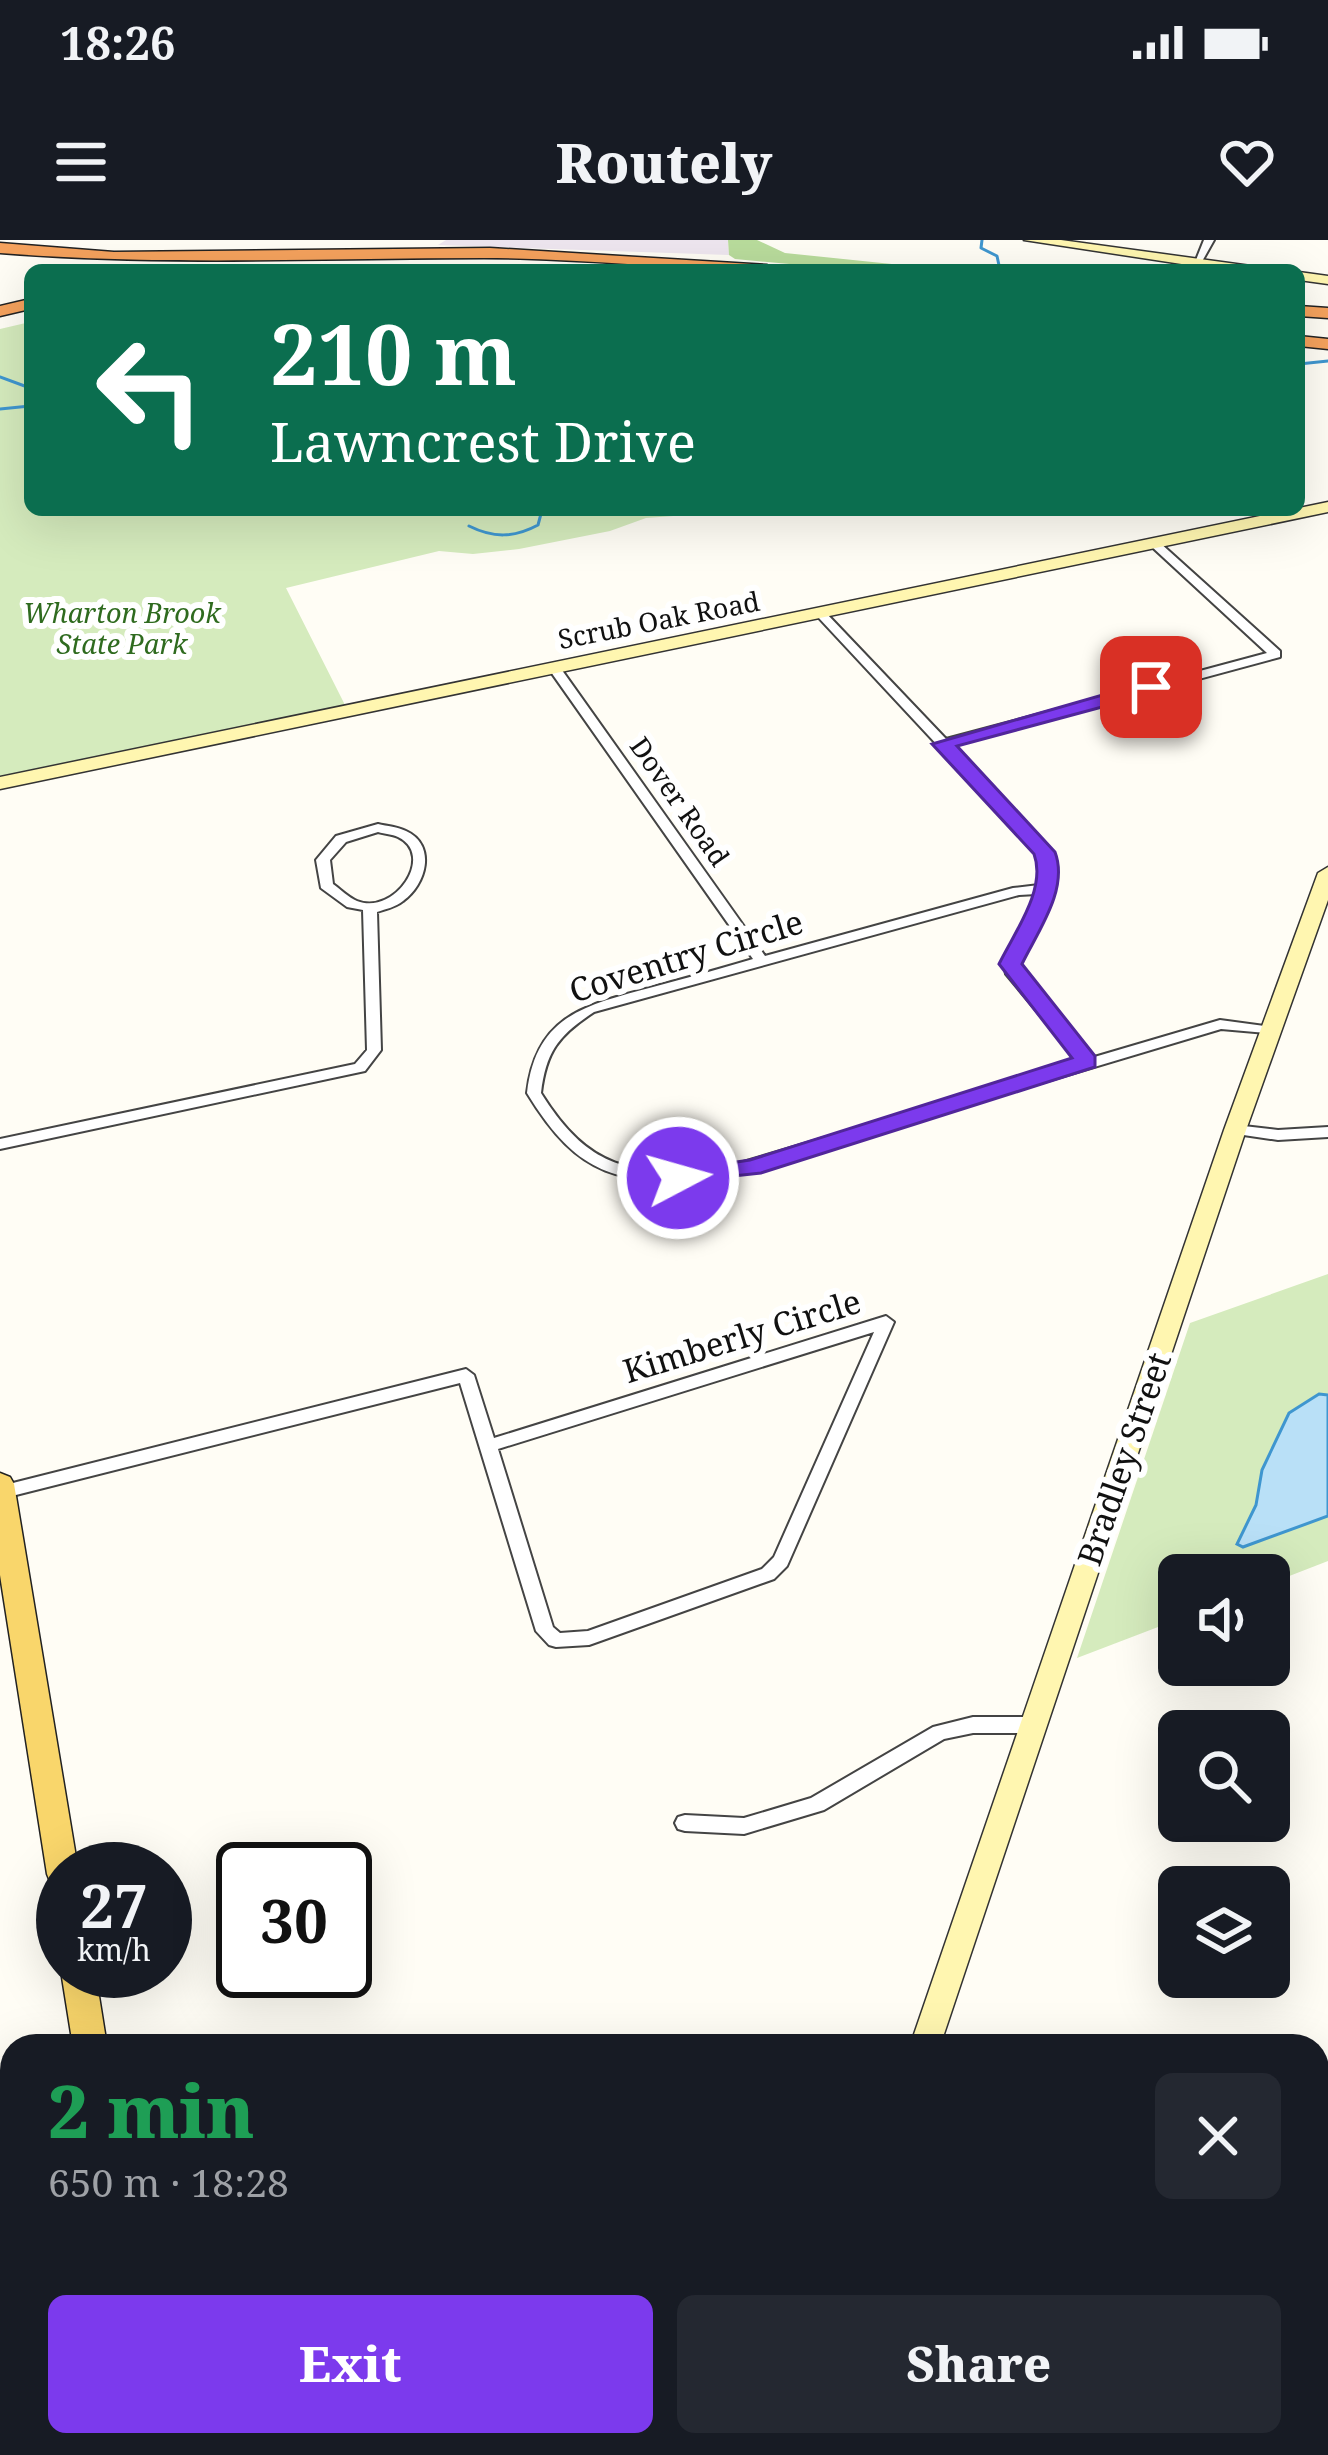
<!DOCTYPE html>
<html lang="en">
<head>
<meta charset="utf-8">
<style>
	:root { --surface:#171b24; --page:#242831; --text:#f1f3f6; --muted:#9ea1a6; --accent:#7c3aed }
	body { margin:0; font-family:"Noto Serif",serif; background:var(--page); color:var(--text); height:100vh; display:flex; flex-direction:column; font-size:45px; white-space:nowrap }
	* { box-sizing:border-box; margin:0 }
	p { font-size:39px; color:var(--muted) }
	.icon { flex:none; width:66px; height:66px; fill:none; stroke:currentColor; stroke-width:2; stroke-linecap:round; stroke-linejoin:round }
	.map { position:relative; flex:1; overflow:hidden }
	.details { position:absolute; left:0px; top:1794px; width:1329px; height:423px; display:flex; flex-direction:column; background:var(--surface); border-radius:36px 36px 0 0; box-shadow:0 12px 48px #0002 }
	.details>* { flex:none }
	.top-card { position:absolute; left:24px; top:24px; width:1281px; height:252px; border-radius:18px; box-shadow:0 12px 48px #0002; background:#0b6e4f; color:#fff; overflow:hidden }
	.fabs { position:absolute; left:1158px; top:1314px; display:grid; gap:24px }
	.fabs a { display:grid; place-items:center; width:132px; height:132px; border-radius:18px; background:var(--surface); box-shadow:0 12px 48px #0002; font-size:60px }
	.speed { position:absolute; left:36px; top:1602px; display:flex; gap:24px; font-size:60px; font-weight:700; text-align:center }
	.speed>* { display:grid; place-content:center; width:156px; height:156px; border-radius:50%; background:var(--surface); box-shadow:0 12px 48px #0002; line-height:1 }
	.speed small { font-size:30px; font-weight:400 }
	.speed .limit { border:6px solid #111; border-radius:18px; background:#fff; color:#111 }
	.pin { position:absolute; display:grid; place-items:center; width:102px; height:102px; color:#fff; margin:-51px; border-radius:24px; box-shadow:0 6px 18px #0006 }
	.me { position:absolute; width:132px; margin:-66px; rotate:84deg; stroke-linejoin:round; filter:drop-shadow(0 0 9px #0008) }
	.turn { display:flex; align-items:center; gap:42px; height:252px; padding:0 48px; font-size:54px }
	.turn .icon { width:156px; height:156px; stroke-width:2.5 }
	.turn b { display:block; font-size:84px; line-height:102px }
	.round { display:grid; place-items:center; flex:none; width:126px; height:126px; border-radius:18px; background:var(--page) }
	.summary { display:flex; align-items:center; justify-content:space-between; height:204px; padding:0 48px }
	h1 { font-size:72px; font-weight:800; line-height:90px; color:#1e9e55 }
	.button { display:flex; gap:24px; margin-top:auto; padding:24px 48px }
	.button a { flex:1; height:138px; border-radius:18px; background:var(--accent); color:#fff; font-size:48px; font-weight:800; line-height:138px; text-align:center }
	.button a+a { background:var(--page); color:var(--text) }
	.status { display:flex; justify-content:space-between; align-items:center; height:84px; padding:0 60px; background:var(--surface); direction:ltr }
	.status svg { height:33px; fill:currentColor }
	header { display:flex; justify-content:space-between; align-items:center; height:156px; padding:0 48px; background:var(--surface); font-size:54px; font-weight:800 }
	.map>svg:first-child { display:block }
	.industrial { fill:#eee6ef }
	.green { fill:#d5ebbd }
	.forest { fill:#b9dc9c }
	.water { fill:#b9e0f7; stroke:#3f96cf; stroke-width:3 }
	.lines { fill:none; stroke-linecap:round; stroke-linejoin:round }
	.stream { stroke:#3f96cf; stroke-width:3 }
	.street-casing { stroke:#444; stroke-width:4 }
	.secondary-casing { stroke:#333; stroke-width:3 }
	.primary-casing { stroke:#222; stroke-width:3 }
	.highway-casing { stroke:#222; stroke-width:3 }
	.street { fill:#fff; fill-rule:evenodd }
	.secondary { fill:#fff6b0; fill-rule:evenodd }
	.primary { fill:#f9d66b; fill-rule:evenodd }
	.highway { fill:#f5a25d; fill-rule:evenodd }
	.route { fill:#7c3aed; stroke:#51269a; stroke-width:3 }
	.labels { text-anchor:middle; stroke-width:12; stroke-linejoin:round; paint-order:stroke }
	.far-park-label { font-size:27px; font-style:italic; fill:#2f6b1f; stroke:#fff }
	.far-street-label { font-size:27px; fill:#111; stroke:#fff }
	.street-label { font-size:33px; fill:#111; stroke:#fff }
</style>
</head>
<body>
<div class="status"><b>18:26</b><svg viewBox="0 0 49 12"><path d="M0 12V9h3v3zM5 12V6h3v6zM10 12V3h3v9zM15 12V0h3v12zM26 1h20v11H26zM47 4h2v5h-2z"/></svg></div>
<header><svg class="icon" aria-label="menu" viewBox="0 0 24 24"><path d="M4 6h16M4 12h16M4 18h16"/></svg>Routely<svg class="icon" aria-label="heart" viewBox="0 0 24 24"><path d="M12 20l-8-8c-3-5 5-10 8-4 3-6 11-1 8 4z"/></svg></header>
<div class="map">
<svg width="1328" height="2215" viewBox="0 0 1328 2215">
	<rect width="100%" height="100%" fill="#fffdf5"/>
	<!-- industrial -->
	<path class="industrial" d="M446,0H728L729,15L438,5Z"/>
	<!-- green -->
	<path class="green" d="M30,82V270H756L646,278L610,291L519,309L473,314L439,311L286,348L345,465L0,536V89Z
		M1328,1034V1321L1269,1344V1335H1179V1379L1077,1418L1190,1083Z"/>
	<!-- forest -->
	<path class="forest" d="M728,0H757L785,13L950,30H855L735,19L729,15Z"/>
	<!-- water -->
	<path class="water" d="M1319,1154L1328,1155V1276L1243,1307L1237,1304L1256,1265L1262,1230L1289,1173Z"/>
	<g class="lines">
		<!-- stream -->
		<path class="stream" d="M982,0L981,8L997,16L1000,30
			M1299,124L1328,121
			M0,137L30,148
			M0,169L30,166
			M578,270H591
			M469,286C493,298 514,298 538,285L542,270"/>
		<defs>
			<path id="street" d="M1204,0H1214L1200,25H1194Z
				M1151,302H1159L1280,411V417L951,506L1051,612C1060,654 1036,687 1018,724L1020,733L1091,818L1220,780L1272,787L1279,791L1277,794L1221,789L717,940C620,944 580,940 527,853C536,774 587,765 653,747C686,738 720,729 753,719L551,432V426H559L765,716L1013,648L1039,645L1041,626L1038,613L818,377V373H826L946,499L1267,413L1151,306ZM1037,654L1004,724L1006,734L1079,822L716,930C630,934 590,931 541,853C546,811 559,795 594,772L1019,655Z
				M378,584C387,586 398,587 406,591C437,605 426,645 403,661C396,667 386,669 377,672L381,810L365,831L0,909V899L355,824L367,810L363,670L347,667L321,648L316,620L336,596ZM378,592C385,594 392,594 398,597C436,615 395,676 357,661C349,658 340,649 333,644L330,620L346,602Z
				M1235,885L1278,890L1328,887V897L1278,900L1230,893L1227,890Z
				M886,1076L894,1082L787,1326L774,1339L589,1405L556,1407L549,1405L536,1391L460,1143L0,1259L1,1246L466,1129L474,1135L494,1198ZM874,1092L774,1317L762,1329L588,1391L560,1393L553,1387L498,1209Z
				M973,1477H1034L1041,1480L1043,1485L1041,1490L1034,1493H973L944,1499L824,1570L744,1594L685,1591L678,1589L675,1583L678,1577L685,1575L744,1578L811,1558L933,1487Z"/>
			<path id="secondary" d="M1024,0H1061L1251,26L1258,30H1221Z
				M1299,32L1328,36V44L1299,40Z
				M1328,262V272L0,549V537Z
				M1328,627V660L1246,890L940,1806H910L1224,890L1318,633Z
				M853,2205H888L892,2215H857Z"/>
			<path id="primary" d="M0,1233L10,1237L14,1244L78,1629H63V1648L51,1644L47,1634L0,1335Z
				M63,1727V1731H95L107,1806H73L61,1731Z
				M133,2205H171L173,2215H135Z"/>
			<path id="highway" d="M0,3L114,12L490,8L767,25L776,30C678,30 581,18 484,18C322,18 161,26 0,13Z
				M30,59V69L0,76V66Z
				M1299,66L1328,68V78L1299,76Z
				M1299,96L1328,99V109L1299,106Z"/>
		</defs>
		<!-- street casing -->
		<use href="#street" class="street-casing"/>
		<!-- secondary casing -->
		<use href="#secondary" class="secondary-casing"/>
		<!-- primary casing -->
		<use href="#primary" class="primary-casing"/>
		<!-- highway casing -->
		<use href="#highway" class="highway-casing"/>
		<!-- street -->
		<use href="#street" class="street"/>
		<!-- secondary -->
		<use href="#secondary" class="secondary"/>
		<!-- primary -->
		<use href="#primary" class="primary"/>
		<!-- highway -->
		<use href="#highway" class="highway"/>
	</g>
	<!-- route -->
	<path class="route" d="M1151,441L1161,447L1158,452L957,506L1055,612C1069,649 1038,691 1022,724L1095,816V827L761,933L669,943L665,938L669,932L750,920L1072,818L999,724C1014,693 1047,649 1034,614L932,504Z"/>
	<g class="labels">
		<!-- far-park labels -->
		<g class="far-park-label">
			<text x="122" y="383">Wharton Brook<tspan x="122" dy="31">State Park</tspan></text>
		</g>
		<!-- far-street labels -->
		<g class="far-street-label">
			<text transform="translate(659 381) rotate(-11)" y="9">Scrub Oak Road</text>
			<text transform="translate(679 562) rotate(55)" y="9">Dover Road</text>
		</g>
		<!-- street labels -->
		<g class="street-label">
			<text transform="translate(686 716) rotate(-17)" y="12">Coventry Circle</text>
			<text transform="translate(742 1096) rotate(-17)" y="12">Kimberly Circle</text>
			<text transform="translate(1124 1219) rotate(-71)" y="12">Bradley Street</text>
		</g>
	</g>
</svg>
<div class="fabs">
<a><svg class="icon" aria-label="sound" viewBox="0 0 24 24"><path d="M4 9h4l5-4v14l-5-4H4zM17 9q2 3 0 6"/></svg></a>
<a><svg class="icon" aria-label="search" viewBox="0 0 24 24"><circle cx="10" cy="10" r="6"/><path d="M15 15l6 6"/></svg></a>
<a><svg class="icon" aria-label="layers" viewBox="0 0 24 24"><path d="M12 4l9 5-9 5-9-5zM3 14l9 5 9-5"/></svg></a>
</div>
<div class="speed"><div>27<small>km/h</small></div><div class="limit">30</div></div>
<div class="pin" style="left:1151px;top:447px;background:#d93025"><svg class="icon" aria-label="arrive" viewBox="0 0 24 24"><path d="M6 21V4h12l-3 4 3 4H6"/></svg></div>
<svg class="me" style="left:678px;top:938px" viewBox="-20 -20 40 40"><circle r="17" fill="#7c3aed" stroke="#fff" stroke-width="3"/><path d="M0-11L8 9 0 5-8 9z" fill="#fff"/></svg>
<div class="top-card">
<div class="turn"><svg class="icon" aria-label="left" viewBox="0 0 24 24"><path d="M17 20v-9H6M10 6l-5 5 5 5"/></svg><div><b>210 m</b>Lawncrest Drive</div></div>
</div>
<section class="details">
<div class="summary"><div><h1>2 min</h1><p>650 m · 18:28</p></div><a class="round"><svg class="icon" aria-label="close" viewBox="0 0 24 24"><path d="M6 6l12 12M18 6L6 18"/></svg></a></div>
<div class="button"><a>Exit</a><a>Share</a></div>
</section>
</div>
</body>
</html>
